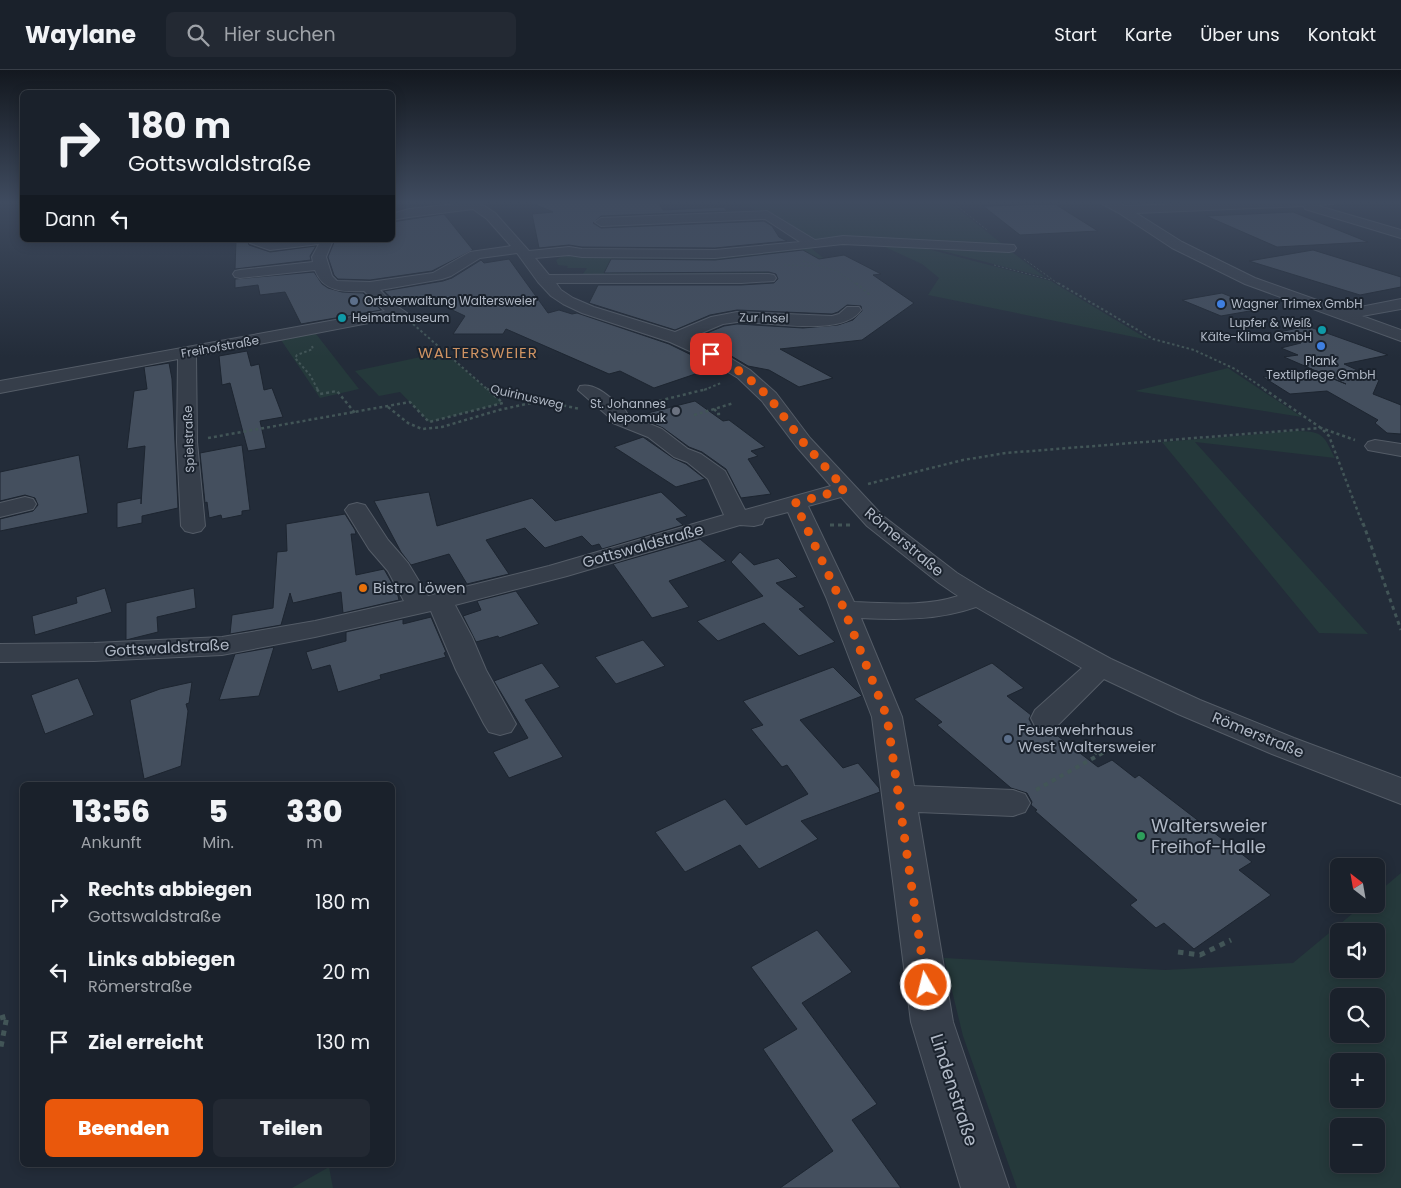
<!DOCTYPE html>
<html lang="de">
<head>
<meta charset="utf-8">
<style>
	:root { --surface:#1a212b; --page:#232933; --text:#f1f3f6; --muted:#9fa3a9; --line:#383e47; --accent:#ea580c }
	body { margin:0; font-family:Poppins,sans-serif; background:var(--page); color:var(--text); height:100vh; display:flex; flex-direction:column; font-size:19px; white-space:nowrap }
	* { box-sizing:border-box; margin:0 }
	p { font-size:16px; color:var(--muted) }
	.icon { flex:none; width:28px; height:28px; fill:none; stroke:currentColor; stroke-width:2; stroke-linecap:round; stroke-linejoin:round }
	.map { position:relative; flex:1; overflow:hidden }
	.side { position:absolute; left:20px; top:712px; width:375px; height:385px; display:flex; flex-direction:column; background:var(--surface); border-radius:8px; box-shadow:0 2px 12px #0003,0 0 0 1px var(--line) }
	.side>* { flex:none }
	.guide { position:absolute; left:20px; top:20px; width:375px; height:152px; border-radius:8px; box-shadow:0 2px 12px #0003,0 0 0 1px var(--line); background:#1a212b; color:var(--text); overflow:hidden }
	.needle { width:32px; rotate:329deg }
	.fabs { position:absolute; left:1330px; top:788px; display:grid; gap:10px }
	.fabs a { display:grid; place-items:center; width:55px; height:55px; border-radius:8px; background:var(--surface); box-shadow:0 2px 12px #0003,0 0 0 1px var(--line); font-size:25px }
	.pin { position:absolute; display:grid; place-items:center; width:42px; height:42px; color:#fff; margin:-21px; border-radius:10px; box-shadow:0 2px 8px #0006 }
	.me { position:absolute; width:55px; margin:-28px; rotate:352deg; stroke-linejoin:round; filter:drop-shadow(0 0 4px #0008) }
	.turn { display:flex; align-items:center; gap:18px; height:105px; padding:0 25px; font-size:22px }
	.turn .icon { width:65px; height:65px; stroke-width:2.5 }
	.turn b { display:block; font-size:35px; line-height:42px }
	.then { display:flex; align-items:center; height:48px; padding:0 25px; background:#0003; gap:10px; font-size:19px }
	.eta { display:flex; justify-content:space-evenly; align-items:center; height:85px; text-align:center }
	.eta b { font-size:30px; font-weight:800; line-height:35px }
	.cta { display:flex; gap:10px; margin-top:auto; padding:10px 25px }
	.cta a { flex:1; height:58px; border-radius:8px; background:var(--accent); color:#fff; font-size:20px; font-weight:800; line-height:58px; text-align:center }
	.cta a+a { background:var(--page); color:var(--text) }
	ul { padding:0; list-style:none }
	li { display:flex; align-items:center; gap:15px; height:70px; padding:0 25px }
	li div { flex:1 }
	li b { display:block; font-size:19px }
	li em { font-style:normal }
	header { display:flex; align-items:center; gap:30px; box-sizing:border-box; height:70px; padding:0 25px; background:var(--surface); border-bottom:1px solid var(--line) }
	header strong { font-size:24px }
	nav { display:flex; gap:28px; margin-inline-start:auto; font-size:18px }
	.search { width:350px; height:45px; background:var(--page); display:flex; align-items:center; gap:12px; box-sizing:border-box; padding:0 18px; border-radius:8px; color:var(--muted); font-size:19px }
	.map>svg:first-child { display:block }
	.green { fill:#25393b; fill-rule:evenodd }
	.building { fill:#444f5e; stroke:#1d2530 }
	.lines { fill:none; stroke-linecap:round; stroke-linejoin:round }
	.minor-casing { stroke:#545c67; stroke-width:2 }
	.path-far5 { stroke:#425557; stroke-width:1; stroke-dasharray:2 2; stroke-linecap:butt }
	.path-far4 { stroke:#425557; stroke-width:2; stroke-dasharray:2.5 2.5; stroke-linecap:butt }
	.path-far3 { stroke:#425557; stroke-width:2.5; stroke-dasharray:3 3; stroke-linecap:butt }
	.path-far2 { stroke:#425557; stroke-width:3; stroke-dasharray:4 4; stroke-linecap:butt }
	.path-far1 { stroke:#425557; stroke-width:4; stroke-dasharray:4.5 4.5; stroke-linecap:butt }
	.path { stroke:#425557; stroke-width:5; stroke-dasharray:5.5 5.5; stroke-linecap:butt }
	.minor { fill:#363e4a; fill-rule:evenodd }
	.route { stroke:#ea580c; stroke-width:9; stroke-dasharray:0 16.2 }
	.service-dot { fill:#5c6f8a; stroke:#1b232e; stroke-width:2 }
	.shop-dot { fill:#3f7fe0; stroke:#1b232e; stroke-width:2 }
	.culture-dot { fill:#0f9aa8; stroke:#1b232e; stroke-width:2 }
	.worship-dot { fill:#6b7280; stroke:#1b232e; stroke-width:2 }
	.food-dot { fill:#e8710a; stroke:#1b232e; stroke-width:2 }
	.leisure-dot { fill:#2e9e5b; stroke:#1b232e; stroke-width:2 }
	.labels { text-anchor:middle; stroke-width:4; stroke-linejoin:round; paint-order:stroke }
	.far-poi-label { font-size:12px; fill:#b1b9c6; stroke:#1b232e; text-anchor:start }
	.far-street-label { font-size:12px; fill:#b1b9c6; stroke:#1b232e }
	.far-quarter-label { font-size:15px; letter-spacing:1px; fill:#cf9362; stroke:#1b232e }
	.street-label { font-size:15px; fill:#b1b9c6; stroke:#1b232e }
	.poi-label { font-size:15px; fill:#b1b9c6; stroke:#1b232e; text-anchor:start }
	.near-poi-label { font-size:18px; fill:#b1b9c6; stroke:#1b232e; text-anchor:start }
	.near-street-label { font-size:18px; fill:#b1b9c6; stroke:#1b232e }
</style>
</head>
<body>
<header>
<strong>Waylane</strong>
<div class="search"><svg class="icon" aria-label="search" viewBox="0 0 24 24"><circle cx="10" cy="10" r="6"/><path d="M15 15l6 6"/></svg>Hier suchen</div>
<nav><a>Start</a><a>Karte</a><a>Über uns</a><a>Kontakt</a></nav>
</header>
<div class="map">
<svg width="1401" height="1118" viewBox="0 0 1401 1118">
	<rect width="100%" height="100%" fill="#232c39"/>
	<!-- green -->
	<path class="green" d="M741,131H948L1006,177L813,171L774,144L735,134Z
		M872,171L905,173L1051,211L1149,270L928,225L939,208L922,194Z
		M915,174L1008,179L1045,207Z
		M807,175L836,198L784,200L746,206L583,204L587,198H567L568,196L558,195L556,190L562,186L567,185L688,186Z
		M313,260L359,319L320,328L279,267Z
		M444,282L503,333L429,352L400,322L379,326L355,301Z
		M1228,298L1302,347L1135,321Z
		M1295,361C1324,361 1323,365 1335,388L1195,372L1368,564L1319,563L1162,372Z
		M1401,803V1118H1017L963,966L944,888L1165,900L1293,893L1364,834H1376V824ZM1339,861H1376V899H1339ZM1339,926H1376V964H1339ZM1339,991H1376V1029H1339ZM1339,1056H1376V1094H1339Z
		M329,1097L333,1118H292Z"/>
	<!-- building -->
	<path class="building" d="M527,131H657L663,140L724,137L727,141L601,146L593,153L601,158L764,151L772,156L779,167L787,171L715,178L582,177L569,175L539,178L532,144L553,142Z
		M1055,134L1098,161L1020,165L983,136Z
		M1293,142L1368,172L1277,177L1206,146Z
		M444,144L473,180L432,201L370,210L338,209L334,205L328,187L335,170H392V152Z
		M236,170H247L249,175L270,182L316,176L310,186L311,190L235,199Z
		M803,180L819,189L844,185L881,204L873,205L914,233L862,270L780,279L833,308L799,317L769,300L748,296L718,278L695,268L724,256L737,254L803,258L838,255L853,250L862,241L861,236L847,235L838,242L832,244L737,240L710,245L675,260L589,233L598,215H741L774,213L778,209L776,204L769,202L604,203L611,189L715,190Z
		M1313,180L1401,207V217L1360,225L1249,191Z
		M509,189L548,243L559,240L572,244L577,243L669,274L716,297L654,318L620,301L609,304L506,259L503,264H453L465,246L427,228L401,237L384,221L443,211L452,208L481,190L484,193Z
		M314,202L322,214L328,218L342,222L363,223L381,240L301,254L285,222L260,225L258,215L235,218V209Z
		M1222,223L1261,239L1221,246L1182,230Z
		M1307,256L1388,285L1344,294L1379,310L1373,324L1401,335V364L1387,363L1375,353L1378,350L1327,321L1290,324L1263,307L1318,303L1346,314L1284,287L1298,285L1281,278L1301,273L1275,263Z
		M247,281L251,296L259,294L264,320L272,318L283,347L260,351L266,378L248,381L230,313L222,315L219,286Z
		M169,293L172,309L178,438L142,446V453L117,458V433L141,428V434L145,376L127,379L134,321L147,319L144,297Z
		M695,331L723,351L729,350L765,377L751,381L758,386L748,389L771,424L741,428L726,399L702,382L689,377L663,358L636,346Z
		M643,367L673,388L686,394L705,409L676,417L614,377Z
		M242,375L250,440L242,441V445L222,449L221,445L209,448L207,432L205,433L200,383Z
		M79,385L88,443L0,461V449L33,441L38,435L35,428L25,425L0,431V402Z
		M429,422L437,456L532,428L555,451L661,422L687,446L676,449L683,455L602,479L599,474L592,476L582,466L545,478L525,458L486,470L509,504L467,514L449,484L411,495L401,482L374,431Z
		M345,444L355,460L356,464H351L356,505L384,499L397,522L399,530L343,543L341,522L293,533L290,523L281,555L230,564L232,545L273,538L277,482L287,481L286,454Z
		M700,469L726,491L669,511L689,537L652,548L613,494Z
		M740,482L754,495L778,488L797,507L776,513L805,537L799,539L835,572L799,586L764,553L718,571L697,551L763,526L731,492Z
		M105,518L112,542L35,565L32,546L77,533L76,527Z
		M194,518L196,538L157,547L158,562L126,570V533Z
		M516,521L539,554L499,568L498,566L476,572L463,546L481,540L477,531Z
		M431,547L446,582L444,583L446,587L380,605L381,609L338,622L330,595L312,600L306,582L346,571V562L403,549V554Z
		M643,570L665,596L616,614L595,587Z
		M274,577L259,626L219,630L235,584Z
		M542,593L560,617L525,630L563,687L509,708L493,682L528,668L494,611Z
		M992,593L1024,618L1007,626L1031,645L1029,649L1033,657L1046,661L1050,660L1098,697L1112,690L1135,708L1139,705L1252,792L1239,800L1271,825L1194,879L1164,853L1156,858L1130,835L1137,830L1035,741L1037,740L1031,735L1032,732L1027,723L1011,718L937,655L942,652L914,629Z
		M833,597L862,626L800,650L843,698L858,693L879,718L880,722L801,751L818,769L759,799L740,775L685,802L655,762L725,729L746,755L808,724L787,695L782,697L751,659L763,655L743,631Z
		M78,608L94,645L45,664L31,625Z
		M192,612L189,633L186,634L188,641L181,696L144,709L130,630L160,619Z
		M817,860L852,902L802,933L877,1034L852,1050L901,1118H780L833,1081L763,979L797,959L751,897Z"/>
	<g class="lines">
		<defs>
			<path id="minor" d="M464,131H477L495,143L529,181L569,177L582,179L715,180L800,172L765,149L601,156L595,152L601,148L767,141L815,170L843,166L1014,175L1016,178L1014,181L1009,182L843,174L715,188L582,187L569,185L535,188L549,205L769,204L774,205L776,208L774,211L741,213H556L561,220L573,228L594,237L675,262L711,247L737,242L832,246L839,244L847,237H859L861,240C842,268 768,251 737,252L723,254L690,268L717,280L750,300L776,323L810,368L883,446L957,503L988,522L1111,589L1200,630L1294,668L1401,708V734L1272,684L1178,644L1104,609L1057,656L1046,659L1035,656L1031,648L1035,640L1082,598L976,537C939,550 901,550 861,548L902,647L914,716L1013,720L1025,724L1030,733L1025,742L1013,746L918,742L953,952L1009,1118H961L911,952L872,647L826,527L788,442L765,448L762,454L754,456L740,455L567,506L455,535L472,567L486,600L516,654L511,662L500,665L489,662L484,654L456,600L431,541L315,567L222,585L94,591L0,592V574L94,573L222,567L315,551L404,531L388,501L369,479L345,440L349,435L357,433L365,435L388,470L408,493L428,526L549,496L724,445L708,409L687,392L674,387L648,367L613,353L609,347L578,320L580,316C597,312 612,330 625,340L628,345L662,359L688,379L701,384L725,401L745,440L831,416L796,376L762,331L738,308L705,288L670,272L582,243L563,234L551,226L538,212L517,183L480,188L451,206L442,209L380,220L391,232L407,243L405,246L196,286L197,372L205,456L201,461L193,463L185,461L181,456L177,372L178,289L0,323V311L385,241L364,221C344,222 323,222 315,200L240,208L235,207L233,204L235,201L240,200L313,192L312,187L319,174L270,180L250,173L249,170L271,172L333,170L326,187L332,206L337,211L370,212L433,203L470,182L511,176L487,149L473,139L409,147L392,150V144L409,139L465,133ZM841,427L867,456L939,513L958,526C925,537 888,533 854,532L808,436Z
				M1097,131H1112L1125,136L1256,131H1339L1333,134L1315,135L1401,160V168L1305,139L1304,136L1136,143L1182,172L1255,208L1345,240L1401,229V239L1362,246L1401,260V271L1245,214L1172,178L1119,143Z
				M1375,370L1401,374V386L1368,380L1365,376L1368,372Z
				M25,427L33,429L36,434L33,439L0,447V433Z"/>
		</defs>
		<!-- minor casing -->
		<use href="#minor" class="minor-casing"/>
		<!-- path-far5 -->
		<path class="path-far5" d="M951,131L987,160
			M1024,189L1060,215
			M803,191L837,201L857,215
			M784,195L812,196
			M994,195L1051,210"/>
		<!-- path-far4 -->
		<path class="path-far4" d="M856,213L870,225
			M1058,213L1153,269L1194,280L1235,299L1266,320
			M413,254L487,319L493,320
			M312,276L313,279L297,285L295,288L310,305L318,320
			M704,320L721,313"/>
		<!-- path-far3 -->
		<path class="path-far3" d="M317,319L320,324L337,321L355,343
			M487,319L580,339
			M1264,319L1321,358L1329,366L1363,455
			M388,337L408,353L422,359L442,357L499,340L540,331
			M645,338L654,336L650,333L707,319
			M714,339L719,344H716
			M694,345L734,333
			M208,368L410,332L429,352L503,333L487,319
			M868,414L963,390L1006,383L1321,358L1355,370"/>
		<!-- path-far2 -->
		<path class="path-far2" d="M1363,453L1401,560
			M830,455H851"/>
		<!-- path-far1 -->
		<path class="path-far1" d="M1087,675L1099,685
			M1036,720L1115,676"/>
		<!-- path -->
		<path class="path" d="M1178,882L1200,885L1231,870
			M0,948L7,946L0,982"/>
		<!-- minor -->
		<use href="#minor" class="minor"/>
	</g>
	<!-- sky -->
	<linearGradient id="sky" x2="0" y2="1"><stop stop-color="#13181f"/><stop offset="0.46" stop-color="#3f4b5f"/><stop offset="1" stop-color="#3f4b5f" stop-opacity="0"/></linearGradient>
	<rect width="1401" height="287" fill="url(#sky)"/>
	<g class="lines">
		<!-- route -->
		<path class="route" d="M711,284L744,304L769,327L803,372L845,419L795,433L839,527L887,647L926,915"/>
	</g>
	<!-- markers -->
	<g class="service-dot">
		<circle cx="354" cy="231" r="5"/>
		<circle cx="1008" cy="669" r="5"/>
	</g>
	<g class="shop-dot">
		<circle cx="1221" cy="234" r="5"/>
		<circle cx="1321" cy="276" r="5"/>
	</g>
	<g class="culture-dot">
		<circle cx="342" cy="248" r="5"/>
		<circle cx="1322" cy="260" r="5"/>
	</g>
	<circle class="worship-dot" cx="676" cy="341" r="5"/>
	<circle class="food-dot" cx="363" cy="518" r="5"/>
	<circle class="leisure-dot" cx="1141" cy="766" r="5"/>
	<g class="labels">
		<!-- far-poi labels -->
		<g class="far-poi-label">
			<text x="364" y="235">Ortsverwaltung Waltersweier</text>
			<text x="1231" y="238">Wagner Trimex GmbH</text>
			<text x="352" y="252">Heimatmuseum</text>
			<text x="1312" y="257" text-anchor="end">Lupfer &amp; Weiß<tspan x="1312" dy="14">Kälte-Klima GmbH</tspan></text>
			<text x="1321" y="295" text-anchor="middle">Plank<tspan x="1321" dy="14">Textilpflege GmbH</tspan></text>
			<text x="666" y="338" text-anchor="end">St. Johannes<tspan x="666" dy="14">Nepomuk</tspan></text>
		</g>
		<!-- far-street labels -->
		<g class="far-street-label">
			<text transform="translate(764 248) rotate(1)" y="4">Zur Insel</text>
			<text transform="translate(220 277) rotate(-10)" y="4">Freihofstraße</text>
			<text transform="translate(527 327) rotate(13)" y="4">Quirinusweg</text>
			<text transform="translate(189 369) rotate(-92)" y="4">Spielstraße</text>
		</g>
		<!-- far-quarter labels -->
		<g class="far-quarter-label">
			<text x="478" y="288">WALTERSWEIER</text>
		</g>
		<!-- street labels -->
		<g class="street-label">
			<text transform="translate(904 472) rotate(40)" y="5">Römerstraße</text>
			<text transform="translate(643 476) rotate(-16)" y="5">Gottswaldstraße</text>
			<text transform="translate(167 578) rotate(-3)" y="5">Gottswaldstraße</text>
			<text transform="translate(1258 665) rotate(22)" y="5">Römerstraße</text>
		</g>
		<!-- poi labels -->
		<g class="poi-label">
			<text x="373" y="523">Bistro Löwen</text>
			<text x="1018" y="665">Feuerwehrhaus<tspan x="1018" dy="17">West Waltersweier</tspan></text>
		</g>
		<!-- near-poi labels -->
		<g class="near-poi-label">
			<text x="1151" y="762">Waltersweier<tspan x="1151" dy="21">Freihof-Halle</tspan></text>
		</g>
		<!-- near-street labels -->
		<g class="near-street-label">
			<text transform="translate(954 1020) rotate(72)" y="6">Lindenstraße</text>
		</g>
	</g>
</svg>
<div class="fabs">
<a><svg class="needle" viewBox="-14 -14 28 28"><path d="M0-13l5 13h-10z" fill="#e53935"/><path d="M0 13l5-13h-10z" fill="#9fa3a9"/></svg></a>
<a><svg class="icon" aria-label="sound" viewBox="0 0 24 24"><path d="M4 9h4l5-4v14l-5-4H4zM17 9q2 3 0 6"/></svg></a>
<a><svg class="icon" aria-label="search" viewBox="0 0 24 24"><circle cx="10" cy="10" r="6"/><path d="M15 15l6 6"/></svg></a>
<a>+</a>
<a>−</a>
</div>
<div class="pin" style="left:711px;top:284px;background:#d93025"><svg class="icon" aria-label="arrive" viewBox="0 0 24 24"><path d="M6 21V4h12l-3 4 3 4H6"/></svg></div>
<svg class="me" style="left:926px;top:915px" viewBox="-20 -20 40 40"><circle r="17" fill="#ea580c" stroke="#fff" stroke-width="3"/><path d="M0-11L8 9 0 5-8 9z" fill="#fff"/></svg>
<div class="guide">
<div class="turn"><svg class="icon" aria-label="right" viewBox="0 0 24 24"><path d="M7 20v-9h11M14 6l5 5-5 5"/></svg><div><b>180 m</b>Gottswaldstraße</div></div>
<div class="then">Dann<svg class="icon" aria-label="left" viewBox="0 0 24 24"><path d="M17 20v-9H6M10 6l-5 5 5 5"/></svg></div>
</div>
<section class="side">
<div class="eta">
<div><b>13:56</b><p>Ankunft</p></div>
<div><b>5</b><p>Min.</p></div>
<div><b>330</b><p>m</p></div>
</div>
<ul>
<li><svg class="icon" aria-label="right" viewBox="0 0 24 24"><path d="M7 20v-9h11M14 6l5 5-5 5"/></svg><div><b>Rechts abbiegen</b><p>Gottswaldstraße</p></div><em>180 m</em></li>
<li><svg class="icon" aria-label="left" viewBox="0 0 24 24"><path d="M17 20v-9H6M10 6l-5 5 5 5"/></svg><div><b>Links abbiegen</b><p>Römerstraße</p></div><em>20 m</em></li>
<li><svg class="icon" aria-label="arrive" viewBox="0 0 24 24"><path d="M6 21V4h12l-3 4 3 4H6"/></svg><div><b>Ziel erreicht</b></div><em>130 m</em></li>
</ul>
<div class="cta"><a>Beenden</a><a>Teilen</a></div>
</section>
</div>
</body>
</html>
